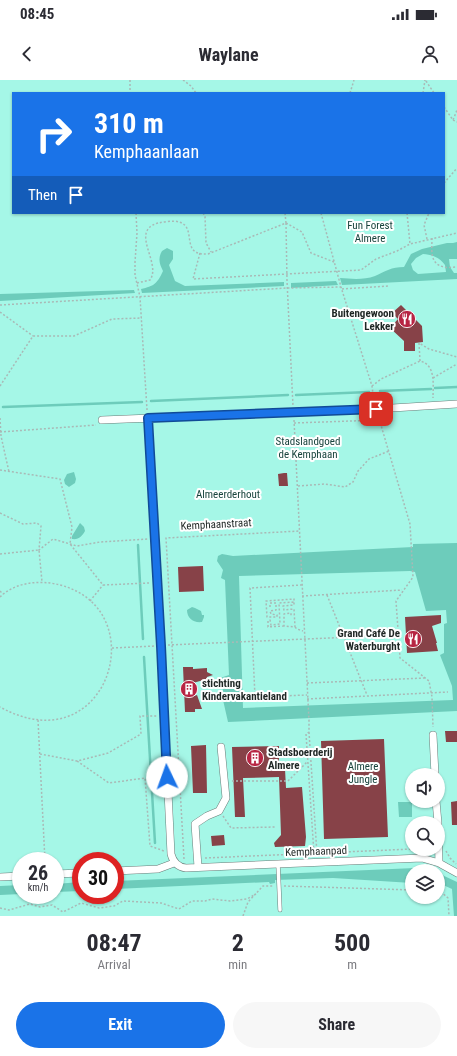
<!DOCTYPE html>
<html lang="en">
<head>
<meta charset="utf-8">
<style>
	:root { --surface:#fff; --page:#f7f7f7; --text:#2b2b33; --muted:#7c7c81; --accent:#1a73e8 }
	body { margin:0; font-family:"Roboto Condensed",sans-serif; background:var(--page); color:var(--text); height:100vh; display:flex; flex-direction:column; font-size:15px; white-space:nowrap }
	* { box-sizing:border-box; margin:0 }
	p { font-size:13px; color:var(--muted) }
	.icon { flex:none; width:22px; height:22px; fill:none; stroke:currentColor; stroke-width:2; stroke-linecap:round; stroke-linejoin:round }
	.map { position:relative; height:836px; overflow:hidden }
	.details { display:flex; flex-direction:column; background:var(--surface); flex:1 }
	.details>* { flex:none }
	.banner { position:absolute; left:12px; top:12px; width:433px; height:122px; border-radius:0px; box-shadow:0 1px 3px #0004; background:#1a73e8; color:#fff; overflow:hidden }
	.controls { position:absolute; left:405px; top:688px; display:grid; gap:8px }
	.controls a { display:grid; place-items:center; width:40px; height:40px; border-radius:50%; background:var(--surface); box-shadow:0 1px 3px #0004; font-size:20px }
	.speed { position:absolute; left:12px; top:772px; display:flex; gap:8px; font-size:20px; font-weight:700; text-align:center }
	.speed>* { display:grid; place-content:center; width:52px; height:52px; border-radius:50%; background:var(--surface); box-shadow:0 1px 3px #0004; line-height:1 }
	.speed small { font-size:10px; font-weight:400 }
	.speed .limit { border:6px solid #d22; background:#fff; color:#111 }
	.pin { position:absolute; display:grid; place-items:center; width:34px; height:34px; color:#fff; margin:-17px; border-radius:8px; box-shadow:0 2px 6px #0006 }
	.me { position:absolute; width:44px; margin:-22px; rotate:357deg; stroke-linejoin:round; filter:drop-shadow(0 0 3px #0008) }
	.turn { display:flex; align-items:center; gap:14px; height:84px; padding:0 16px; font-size:18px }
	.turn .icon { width:52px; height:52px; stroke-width:2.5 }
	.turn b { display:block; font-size:28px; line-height:34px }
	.then { display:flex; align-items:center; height:38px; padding:0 16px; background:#0003; gap:8px; font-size:15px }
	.eta { display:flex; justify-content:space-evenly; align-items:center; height:68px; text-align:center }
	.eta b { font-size:24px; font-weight:700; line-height:28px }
	.button { display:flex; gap:8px; margin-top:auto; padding:8px 16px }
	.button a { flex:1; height:46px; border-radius:24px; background:var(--accent); color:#fff; font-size:16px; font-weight:700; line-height:46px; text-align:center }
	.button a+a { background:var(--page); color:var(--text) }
	.status { display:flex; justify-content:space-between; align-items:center; height:28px; padding:0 20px; background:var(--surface); direction:ltr }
	.status svg { height:11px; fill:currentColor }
	header { display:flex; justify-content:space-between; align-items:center; height:52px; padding:0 16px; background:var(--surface); font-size:18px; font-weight:700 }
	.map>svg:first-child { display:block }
	.green { fill:#a5f7e7; fill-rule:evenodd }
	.water { fill:#6dccbb; fill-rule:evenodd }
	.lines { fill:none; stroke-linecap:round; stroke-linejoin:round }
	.stream { stroke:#6dccbb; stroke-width:2.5 }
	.building { fill:#874248 }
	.service-casing { stroke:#6b7d79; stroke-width:4.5 }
	.minor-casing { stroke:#6b7d79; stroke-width:8 }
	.path { stroke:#a9b9b6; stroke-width:1.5; stroke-dasharray:2 2; stroke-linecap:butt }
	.service { stroke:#fff; stroke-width:3.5 }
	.minor { stroke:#fff; stroke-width:7 }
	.route-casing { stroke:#114b97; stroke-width:10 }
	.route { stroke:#1a73e8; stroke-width:7 }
	.labels { text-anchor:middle; stroke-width:4; stroke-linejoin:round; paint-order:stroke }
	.park-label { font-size:11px; fill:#18443d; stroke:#fff }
	.poi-label { font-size:11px; font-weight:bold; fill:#1e2624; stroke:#fff; text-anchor:end }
	.street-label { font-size:11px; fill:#1e2624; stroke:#fff }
</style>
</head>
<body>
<div class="status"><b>08:45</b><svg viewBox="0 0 49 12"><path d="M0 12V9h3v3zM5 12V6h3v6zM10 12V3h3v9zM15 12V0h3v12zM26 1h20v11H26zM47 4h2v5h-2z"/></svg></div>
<header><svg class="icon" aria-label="back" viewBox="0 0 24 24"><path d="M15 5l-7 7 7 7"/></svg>Waylane<svg class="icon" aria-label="person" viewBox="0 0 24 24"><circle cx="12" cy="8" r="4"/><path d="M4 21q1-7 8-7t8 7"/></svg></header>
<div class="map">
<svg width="457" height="836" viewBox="0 0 457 836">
	<rect width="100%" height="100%" fill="#e7fbf7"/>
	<!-- green -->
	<path class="green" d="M0,0H457V836H0ZM13,13H444V133H13ZM412,695H438V721H412ZM412,743H438V769H412ZM21,781H55V815H21ZM81,781H115V815H81ZM412,791H438V817H412Z"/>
	<!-- water -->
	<path class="water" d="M457,162V179H449L450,187L454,193H457V199L342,205L340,198C352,199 364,200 375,196C386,191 391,187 404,187L411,174L422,169L447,163H453ZM423,174C433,175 439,177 445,185L446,192L418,194L413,190L411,184L416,178Z
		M167,168L173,171V179L169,185L175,201L185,206L284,202V206L142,213L141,209C154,206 157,204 163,191C159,183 158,178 162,171Z
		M336,201L338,205L291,208V203Z
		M134,210L135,213L0,221V214Z
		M74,392L76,399L75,403L69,407L65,404L64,400L67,394Z
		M80,443L84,447L85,451C82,456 79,460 72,459V456Z
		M457,463V631L228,642L223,620L225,619L220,598L229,595L225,500L221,498L223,490L217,481L218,476L222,474L233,476L413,467V464ZM410,491L415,492L426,531L446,530L447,543L444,544V573L440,575L452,606L453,620L243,628L239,496Z
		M192,527L195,528L201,531L202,535H204V537L202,542C193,543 187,538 187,530Z
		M398,722H412V737H399Z
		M415,788L428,791H412V803L333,798L275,800V803L270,804L269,802L115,809V801Z
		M440,794L457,802V836H454L452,809L441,804Z
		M81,802V811L55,812V804Z
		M21,805V814L0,815V806Z"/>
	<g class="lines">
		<!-- stream -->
		<path class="stream" d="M435,308L457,307
			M380,311L431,309
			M296,315L369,312
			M151,321L288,315
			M3,327L142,322
			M138,465L143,559
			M144,577L155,763"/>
	</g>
	<!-- building -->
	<path class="building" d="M401,225L422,246L423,262L415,263V271H404V261L390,248L398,239L392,233Z
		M284,393H287L288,406H279L278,394Z
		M203,486L204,511L179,512L178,487Z
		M441,535V543L432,546L437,563H436L438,571L407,573L405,537Z
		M183,587H193V589L207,588V592L213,595L207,597V599L193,603L194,616L197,615L202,629H195V632H185Z
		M445,651H457V662H446Z
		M384,659L388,757L324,759L321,661Z
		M206,665L207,713H193L191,666Z
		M279,666V689H285L286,708L302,707L306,757L305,766L275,767L274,763L281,755L279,697L243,698L245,737H235L232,667Z
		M457,721V745H452L451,722Z
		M224,755L225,765L212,766L211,756Z"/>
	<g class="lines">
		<defs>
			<path id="service" d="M278,784L280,830"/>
			<path id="minor" d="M148,338L161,566L171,774C173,782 177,787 186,788L422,778L439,783L457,793
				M102,340L376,329L457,324
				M433,655L435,695
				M436,721L438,743
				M438,750L439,783
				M198,787L195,744L207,736L219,731L226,718L221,667
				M115,791L158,789L174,783
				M55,794L81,793
				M0,797L21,796"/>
		</defs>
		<!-- service casing -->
		<use href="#service" class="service-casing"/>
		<!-- minor casing -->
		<use href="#minor" class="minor-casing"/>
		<!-- path -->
		<path class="path" d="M130,0V13
			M183,0L191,6L196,13
			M426,1L434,13
			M350,13L354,0
			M423,13L425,0
			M444,27L453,40L457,30
			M453,40L457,42
			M444,103L457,88
			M136,133L137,153L135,182V195L140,217L147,330
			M154,133H158
			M203,133L205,136L206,163L211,172
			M321,133L341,207L372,306L374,322
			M407,133L410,164
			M286,143L287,201L293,326
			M286,143L302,152L311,173L334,182
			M432,158C432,169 429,184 444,187C448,188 453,187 457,187
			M427,159L424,145L429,133
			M200,173L193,199L361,190L376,179L397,171L410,164L457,153
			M137,203L150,200C162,183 129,151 158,143C164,142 173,140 179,142C198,147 179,176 208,174L286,143L285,133
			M342,209L388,206
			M0,225L287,208L341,207
			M0,232L33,256
			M420,281L419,263L429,269L457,277
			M433,298L457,284
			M0,306L33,256H74L112,239L142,238
			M372,306L381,299L420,281C436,285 433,304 433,318
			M378,335L410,444L413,497L396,521L400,578L429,601L432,617L433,647
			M0,338L1,356L9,392
			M294,340L309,641V652L306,654L314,774
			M294,343L380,340
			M0,352L96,345
			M0,390L60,399L72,447L70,464L103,505L149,503
			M298,406L325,404L345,407L353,402L358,391L369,379L389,371
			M0,433L23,444L37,443L41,446L39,470L53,459L77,466L100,462L148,459
			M0,474L39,470L42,502
			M302,505L250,508L255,617L307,615
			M0,511L3,514
			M327,515L367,615
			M302,516L402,510
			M0,517C13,504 33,501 50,503C159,519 111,688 0,627
			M90,521L103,505
			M270,527V523H276V530L270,531L271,534L277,535V537H267L266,521L294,519V525L283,526L284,530L294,529L295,547L284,546V534L291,533V536
			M284,546L268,547V541L270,540L271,545L280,544L279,523L294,522
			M295,547L297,549L303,551
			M168,565L398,555
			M112,568L155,566
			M307,603L425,598
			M307,619L448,612
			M38,640L45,781
			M309,652L317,774
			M40,674L77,681L108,673L141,654L140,636H157
			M77,681L109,703L145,698L150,766L164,771
			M232,701H288L307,682
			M223,736L231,748L275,747
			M446,771L450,778L456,784
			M205,778L413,769
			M184,779L166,458L300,451
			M439,792L440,811L448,818L449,836
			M284,806L412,810
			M0,828L9,830L30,824L40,827L52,825L63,832L81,823L99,828L114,826L123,821L161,823L179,829L192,821H205L212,819L230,821L247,819L256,814
			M243,836L248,822L263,806H274"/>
		<!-- service -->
		<use href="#service" class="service"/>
		<!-- minor -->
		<use href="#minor" class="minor"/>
	</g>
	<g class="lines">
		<defs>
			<path id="route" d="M167,697L161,566L148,338L376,329"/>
		</defs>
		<!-- route casing -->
		<use href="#route" class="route-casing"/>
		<!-- route -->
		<use href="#route" class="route"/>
	</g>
	<!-- icons -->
	<defs>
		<symbol id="restaurant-disc" viewBox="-11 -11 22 22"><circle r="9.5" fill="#b72543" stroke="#fff"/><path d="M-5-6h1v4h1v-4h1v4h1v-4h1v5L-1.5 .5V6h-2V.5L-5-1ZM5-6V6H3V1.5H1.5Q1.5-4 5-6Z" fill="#fff"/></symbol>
		<symbol id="building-disc" viewBox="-11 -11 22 22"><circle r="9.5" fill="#b72543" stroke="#fff"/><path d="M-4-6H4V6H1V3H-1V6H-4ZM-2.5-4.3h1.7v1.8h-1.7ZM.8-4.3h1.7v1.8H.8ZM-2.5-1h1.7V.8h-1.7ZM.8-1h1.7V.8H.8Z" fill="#fff"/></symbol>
	</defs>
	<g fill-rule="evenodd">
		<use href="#restaurant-disc" x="397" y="229" width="20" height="20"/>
		<use href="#restaurant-disc" x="403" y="549" width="20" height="20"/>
		<use href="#building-disc" x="179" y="599" width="20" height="20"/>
		<use href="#building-disc" x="245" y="668" width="20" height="20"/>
	</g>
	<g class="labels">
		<!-- park labels -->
		<g class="park-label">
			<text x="370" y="149">Fun Forest<tspan x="370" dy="13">Almere</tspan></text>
			<text x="308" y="365">Stadslandgoed<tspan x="308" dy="13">de Kemphaan</tspan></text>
			<text x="228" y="418">Almeerderhout</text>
			<text x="363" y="690">Almere<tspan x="363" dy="13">Jungle</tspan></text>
		</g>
		<!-- poi labels -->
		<g class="poi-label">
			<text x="394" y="237">Buitengewoon<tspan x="394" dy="13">Lekker</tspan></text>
			<text x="400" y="557">Grand Café De<tspan x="400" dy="13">Waterburght</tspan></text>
			<text x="202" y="607" text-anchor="start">stichting<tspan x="202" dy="13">Kindervakantieland</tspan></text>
			<text x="268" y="676" text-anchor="start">Stadsboerderij<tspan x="268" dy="13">Almere</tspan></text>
		</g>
		<!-- street labels -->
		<g class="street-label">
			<text transform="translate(216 444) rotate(-3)" y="4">Kemphaanstraat</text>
			<text transform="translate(316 771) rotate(-2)" y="4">Kemphaanpad</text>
		</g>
	</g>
</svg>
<div class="controls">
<a><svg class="icon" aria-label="sound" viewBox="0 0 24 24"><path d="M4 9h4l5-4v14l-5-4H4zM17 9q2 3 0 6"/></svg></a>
<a><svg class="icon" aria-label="search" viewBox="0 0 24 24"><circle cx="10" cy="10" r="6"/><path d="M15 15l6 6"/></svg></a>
<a><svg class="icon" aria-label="layers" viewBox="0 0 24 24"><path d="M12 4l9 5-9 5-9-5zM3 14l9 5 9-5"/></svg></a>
</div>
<div class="speed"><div>26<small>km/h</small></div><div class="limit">30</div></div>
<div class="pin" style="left:376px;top:329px;background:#d93025"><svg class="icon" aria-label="arrive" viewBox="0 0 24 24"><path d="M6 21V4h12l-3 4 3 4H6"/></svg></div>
<svg class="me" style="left:167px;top:697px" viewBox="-20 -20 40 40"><circle r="19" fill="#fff"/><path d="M0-13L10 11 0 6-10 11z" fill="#1a73e8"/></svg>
<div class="banner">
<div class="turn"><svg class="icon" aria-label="right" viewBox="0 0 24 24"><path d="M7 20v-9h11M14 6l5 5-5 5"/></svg><div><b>310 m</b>Kemphaanlaan</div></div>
<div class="then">Then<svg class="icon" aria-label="arrive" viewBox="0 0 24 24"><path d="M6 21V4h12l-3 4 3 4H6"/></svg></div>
</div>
</div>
<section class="details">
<div class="eta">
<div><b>08:47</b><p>Arrival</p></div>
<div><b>2</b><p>min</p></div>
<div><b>500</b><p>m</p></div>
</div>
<div class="button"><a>Exit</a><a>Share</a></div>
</section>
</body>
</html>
